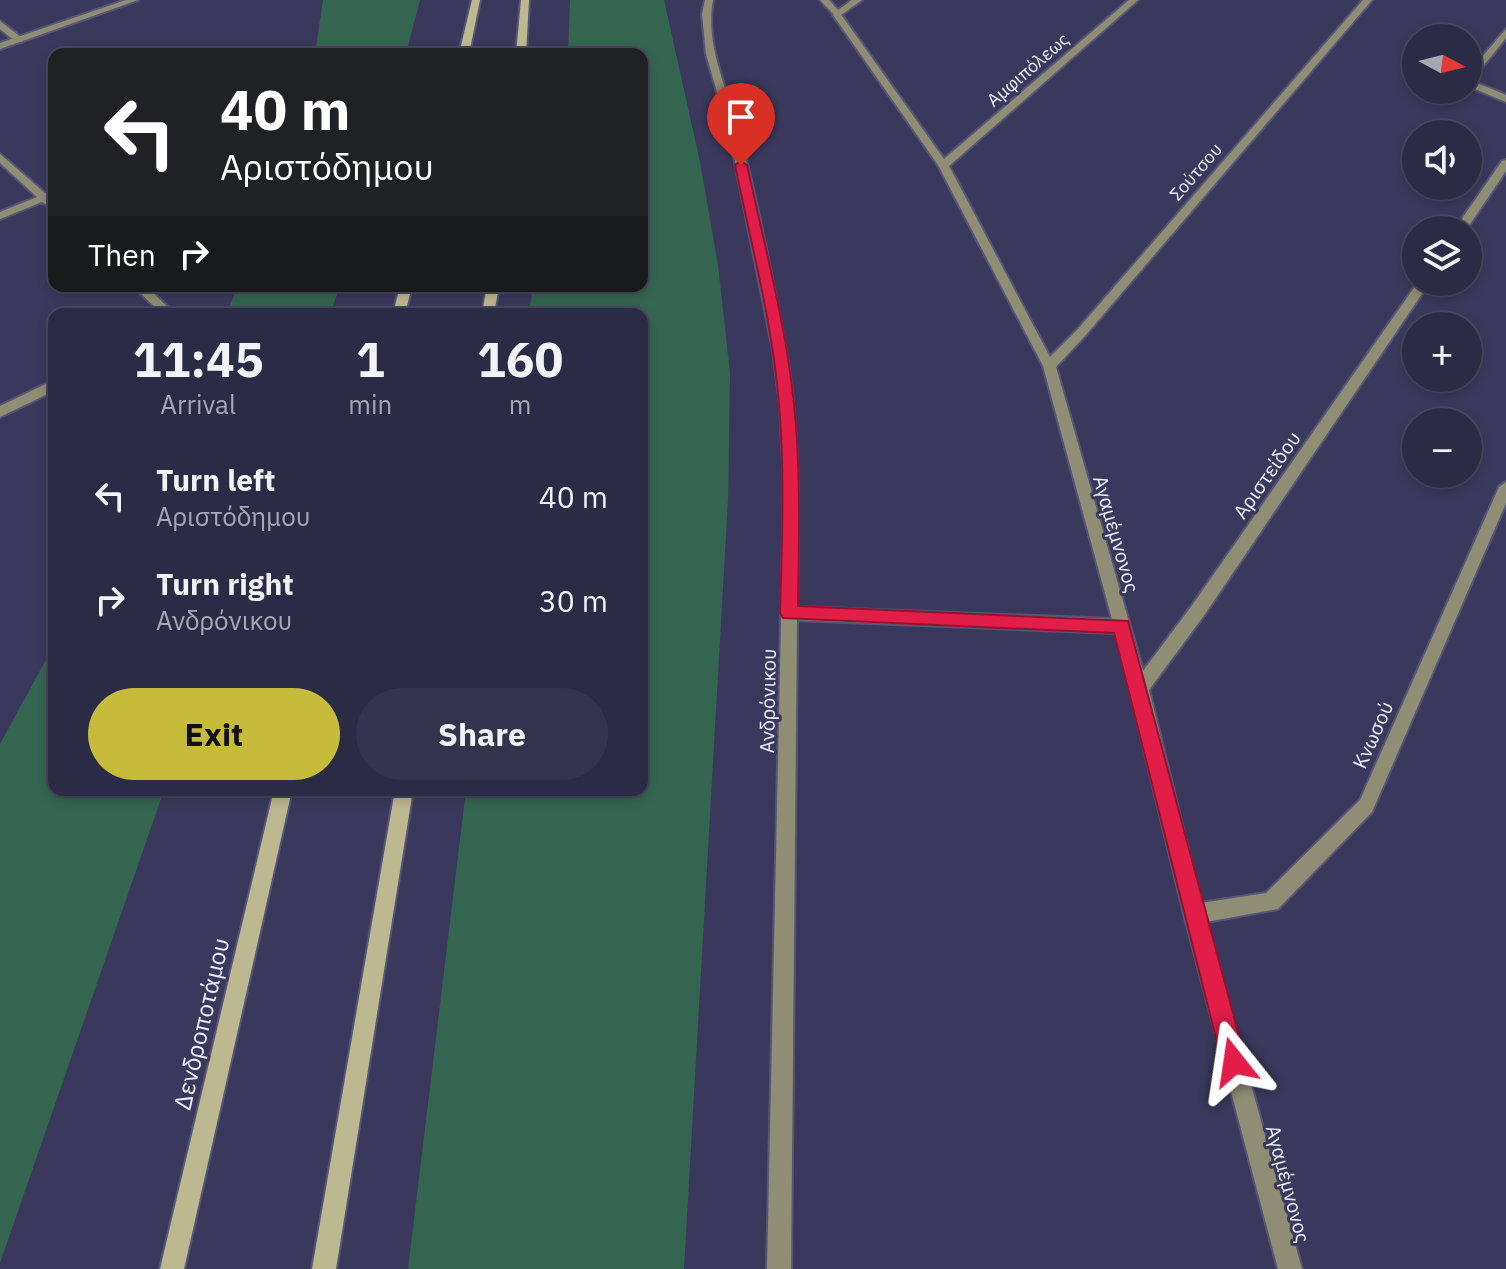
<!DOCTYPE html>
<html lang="en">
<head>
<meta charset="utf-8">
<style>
	:root { --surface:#2c2b46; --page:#34334d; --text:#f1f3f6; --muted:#a6a7b3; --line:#48475f; --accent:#c7bb3b }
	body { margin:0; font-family:"IBM Plex Sans",sans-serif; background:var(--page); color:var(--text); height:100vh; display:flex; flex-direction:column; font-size:30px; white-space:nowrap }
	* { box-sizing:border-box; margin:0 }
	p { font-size:26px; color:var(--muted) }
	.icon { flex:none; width:44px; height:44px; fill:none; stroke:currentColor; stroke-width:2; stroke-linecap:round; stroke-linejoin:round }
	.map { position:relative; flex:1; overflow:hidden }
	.side { position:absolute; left:48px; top:308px; width:600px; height:488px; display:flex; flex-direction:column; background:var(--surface); border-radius:16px; box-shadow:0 4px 12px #0003,0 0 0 2px var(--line) }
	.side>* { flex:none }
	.top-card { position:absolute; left:48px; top:48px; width:600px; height:244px; border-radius:16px; box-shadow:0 4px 12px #0003,0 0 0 2px var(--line); background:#202124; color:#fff; overflow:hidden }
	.needle { width:52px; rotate:97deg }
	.fabs { position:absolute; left:1402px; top:24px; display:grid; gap:16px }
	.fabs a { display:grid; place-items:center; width:80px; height:80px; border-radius:50%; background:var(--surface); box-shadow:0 4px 12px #0003,0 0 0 2px var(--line); font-size:40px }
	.pin { position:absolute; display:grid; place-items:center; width:68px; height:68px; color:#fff; margin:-82px -34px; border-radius:50% 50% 50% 0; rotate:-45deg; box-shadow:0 0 8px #0007 }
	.pin .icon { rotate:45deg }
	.me { position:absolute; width:88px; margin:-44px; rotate:345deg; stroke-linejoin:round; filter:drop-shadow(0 0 6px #0008) }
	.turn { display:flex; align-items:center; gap:28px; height:168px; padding:0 40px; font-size:36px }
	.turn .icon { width:104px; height:104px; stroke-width:2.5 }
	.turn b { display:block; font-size:56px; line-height:68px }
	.then { display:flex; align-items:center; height:76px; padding:0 40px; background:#0003; gap:16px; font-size:30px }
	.eta { display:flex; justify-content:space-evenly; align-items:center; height:136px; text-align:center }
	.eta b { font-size:48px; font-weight:700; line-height:56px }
	.action { display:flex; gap:16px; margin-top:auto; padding:16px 40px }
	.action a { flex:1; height:92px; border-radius:48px; background:var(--accent); color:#111; font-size:32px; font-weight:700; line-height:92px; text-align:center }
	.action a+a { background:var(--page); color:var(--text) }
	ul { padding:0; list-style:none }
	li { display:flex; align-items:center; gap:24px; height:104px; padding:0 40px }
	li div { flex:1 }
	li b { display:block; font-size:30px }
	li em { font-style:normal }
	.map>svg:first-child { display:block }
	.green { fill:#346550 }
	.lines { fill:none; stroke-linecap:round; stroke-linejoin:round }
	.pedestrian-casing { stroke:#575676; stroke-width:4 }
	.minor-casing { stroke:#575676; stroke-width:4 }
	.tertiary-casing { stroke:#575676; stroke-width:4 }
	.secondary-casing { stroke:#575676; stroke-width:4 }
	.pedestrian { fill:#8f8d73; fill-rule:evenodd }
	.minor { fill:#8f8d73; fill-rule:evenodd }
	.tertiary { fill:#8f8d73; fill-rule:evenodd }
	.secondary { fill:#bcb990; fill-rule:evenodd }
	.route { fill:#e11d48; stroke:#92132f; stroke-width:2 }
	.labels { text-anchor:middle; stroke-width:6; stroke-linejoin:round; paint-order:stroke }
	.far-street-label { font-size:18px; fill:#edeefb; stroke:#3a395d }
	.street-label { font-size:20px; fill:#edeefb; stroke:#3a395d }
	.near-street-label { font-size:24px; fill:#edeefb; stroke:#3a395d }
</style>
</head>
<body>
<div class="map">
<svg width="1506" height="1269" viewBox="0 0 1506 1269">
	<rect width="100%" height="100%" fill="#3a395d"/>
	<!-- green -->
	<path class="green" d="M323,0H420L406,54H315Z
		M570,0H664L700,162L718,265L730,373L728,500L684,1269H408L466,790H642V314H529L533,286H642V54H568Z
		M238,286H340L330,314H226Z
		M54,645V790H164L0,1263V744Z"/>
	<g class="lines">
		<defs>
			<path id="pedestrian" d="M0,21L22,38V42H16L0,29Z"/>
			<path id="minor" d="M705,0H713C704,45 729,93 740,136C758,205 773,281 786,351C801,436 798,521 797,607L1112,619L1043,366L938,165L833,15L840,13L944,159L1129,0H1138L949,166L1050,357L1077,330L1363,0H1372L1085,336L1056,367L1143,671L1193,604L1418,282H1430L1205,614L1149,690L1201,903L1266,893L1360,800L1499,487L1506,482V503L1372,812L1278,909L1206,922L1302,1269H1278L1184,914L1116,633L797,620L791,1269H767L784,487L780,404L773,350L730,137L706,54L702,14Z
				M1506,29V38L1476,75L1477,83L1506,95V102L1470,87L1468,73Z
				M0,154L45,193H54V197L51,198L54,201V210L42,202L0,219V212L37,197L0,163Z
				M1506,160V171L1466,230H1454L1502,161Z
				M133,286H146L175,314H162Z
				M54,380V391L0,417V406Z"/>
			<path id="tertiary" d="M126,0H138L0,49V43Z
				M820,0H829L838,10L852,0H862L837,18Z"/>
			<path id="secondary" d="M472,0H480L469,54H459Z
				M521,0H529L526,54H516Z
				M400,286H412L405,314H393Z
				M487,286H499L494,314H482Z
				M274,790H292L184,1269H160Z
				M395,790H413L336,1269H312Z"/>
		</defs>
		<!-- pedestrian casing -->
		<use href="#pedestrian" class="pedestrian-casing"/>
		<!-- minor casing -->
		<use href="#minor" class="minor-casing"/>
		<!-- tertiary casing -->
		<use href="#tertiary" class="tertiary-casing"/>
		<!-- secondary casing -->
		<use href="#secondary" class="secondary-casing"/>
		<!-- pedestrian -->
		<use href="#pedestrian" class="pedestrian"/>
		<!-- minor -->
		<use href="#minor" class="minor"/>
		<!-- tertiary -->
		<use href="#tertiary" class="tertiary"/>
		<!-- secondary -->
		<use href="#secondary" class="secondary"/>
	</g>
	<!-- route -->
	<path class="route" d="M741,161L747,165C764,244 786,324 794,404C801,471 799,539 798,606L1128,621L1246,1062L1242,1070L1234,1074L1226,1070L1222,1062L1114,633L783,618L780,613C782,544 785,474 779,405C773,325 751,244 735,165Z"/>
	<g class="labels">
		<!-- far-street labels -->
		<g class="far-street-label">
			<text transform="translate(1028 70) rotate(-41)" y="6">Αμφιπόλεως</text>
			<text transform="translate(1196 172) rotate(-49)" y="6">Σούτσου</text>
		</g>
		<!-- street labels -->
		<g class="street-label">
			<text transform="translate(1267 475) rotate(-55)" y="7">Αριστείδου</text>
			<text transform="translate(1116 534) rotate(74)" y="7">Αγαμέμνονος</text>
			<text transform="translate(768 701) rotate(-89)" y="7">Ανδρόνικου</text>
			<text transform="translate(1373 735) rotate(-66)" y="7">Κνωσού</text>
			<text transform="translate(1288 1184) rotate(75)" y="7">Αγαμέμνονος</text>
		</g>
		<!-- near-street labels -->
		<g class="near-street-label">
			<text transform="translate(202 1024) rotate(-77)" y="8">Δενδροποτάμου</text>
		</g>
	</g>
</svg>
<div class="fabs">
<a><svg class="needle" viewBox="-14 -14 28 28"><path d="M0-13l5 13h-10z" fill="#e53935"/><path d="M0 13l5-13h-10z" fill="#a6a7b3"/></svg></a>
<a><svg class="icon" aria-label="sound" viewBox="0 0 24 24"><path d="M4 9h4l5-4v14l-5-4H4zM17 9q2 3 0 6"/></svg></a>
<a><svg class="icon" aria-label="layers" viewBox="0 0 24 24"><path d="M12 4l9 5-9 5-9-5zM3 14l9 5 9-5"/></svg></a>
<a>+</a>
<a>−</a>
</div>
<div class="pin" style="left:741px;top:165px;background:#d93025"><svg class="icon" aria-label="arrive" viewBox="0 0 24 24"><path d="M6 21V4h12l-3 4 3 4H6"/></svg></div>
<svg class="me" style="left:1234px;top:1062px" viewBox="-20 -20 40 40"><path d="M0-17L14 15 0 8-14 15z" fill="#e11d48" stroke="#fff" stroke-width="4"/></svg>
<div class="top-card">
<div class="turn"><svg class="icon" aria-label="left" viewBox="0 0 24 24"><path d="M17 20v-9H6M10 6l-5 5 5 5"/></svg><div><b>40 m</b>Αριστόδημου</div></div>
<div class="then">Then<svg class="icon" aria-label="right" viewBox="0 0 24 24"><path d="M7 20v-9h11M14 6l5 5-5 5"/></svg></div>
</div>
<section class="side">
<div class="eta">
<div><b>11:45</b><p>Arrival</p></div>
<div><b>1</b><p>min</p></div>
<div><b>160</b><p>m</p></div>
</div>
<ul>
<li><svg class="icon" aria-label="left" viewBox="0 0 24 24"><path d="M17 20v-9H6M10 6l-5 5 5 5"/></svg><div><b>Turn left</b><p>Αριστόδημου</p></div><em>40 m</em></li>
<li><svg class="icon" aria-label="right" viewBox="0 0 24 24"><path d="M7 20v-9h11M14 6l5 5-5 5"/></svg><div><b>Turn right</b><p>Ανδρόνικου</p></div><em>30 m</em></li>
</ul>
<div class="action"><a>Exit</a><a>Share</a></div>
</section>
</div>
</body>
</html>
